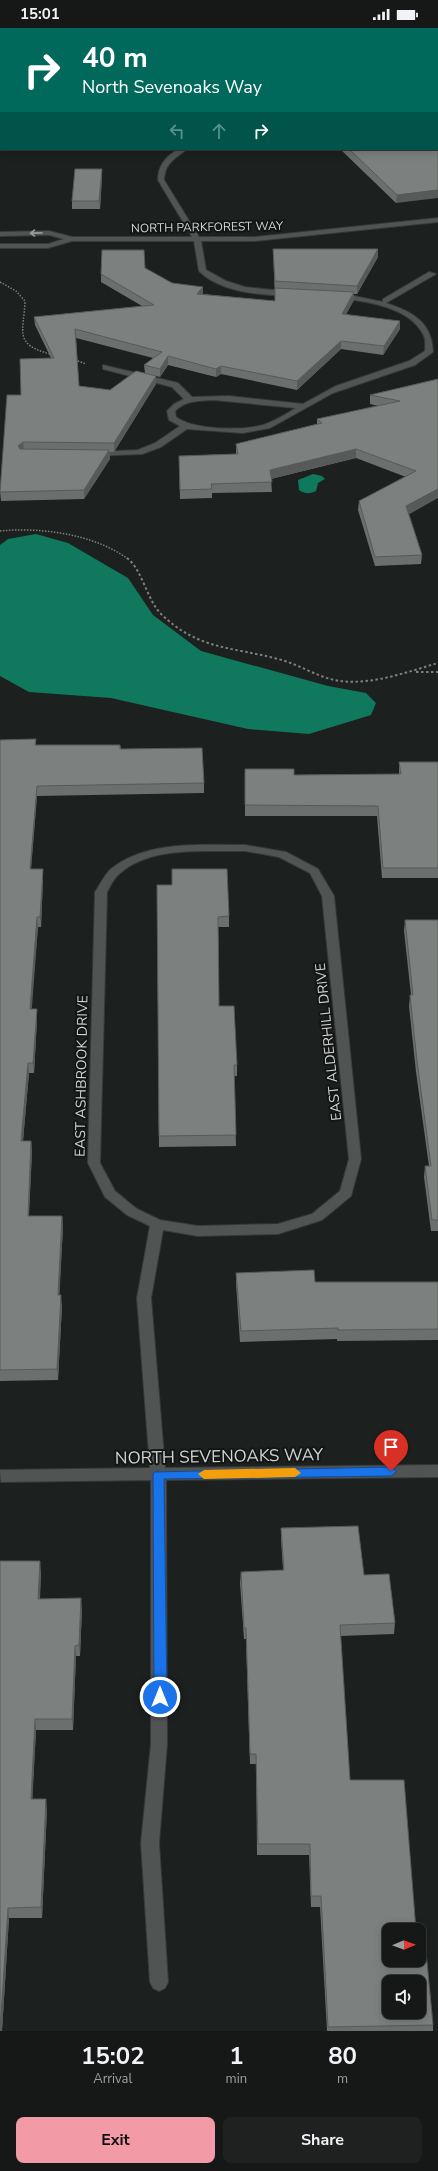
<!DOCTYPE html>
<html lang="en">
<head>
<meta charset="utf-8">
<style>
	:root { --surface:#151816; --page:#1e211f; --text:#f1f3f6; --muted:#9da0a1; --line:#343735; --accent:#f39aa7 }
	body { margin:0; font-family:"Nunito Sans",sans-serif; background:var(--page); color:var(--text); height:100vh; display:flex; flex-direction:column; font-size:15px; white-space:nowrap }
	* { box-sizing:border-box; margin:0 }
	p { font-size:13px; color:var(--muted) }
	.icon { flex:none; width:22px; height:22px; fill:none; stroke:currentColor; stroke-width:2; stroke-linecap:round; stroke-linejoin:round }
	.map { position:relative; height:2003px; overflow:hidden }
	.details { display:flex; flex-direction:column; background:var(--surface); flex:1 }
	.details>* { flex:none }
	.hud { position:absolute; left:0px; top:0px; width:438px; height:122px; box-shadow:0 2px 10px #0003,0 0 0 1px var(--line); background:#00695c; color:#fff; overflow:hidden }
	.needle { width:26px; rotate:89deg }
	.controls { position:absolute; left:382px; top:1895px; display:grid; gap:8px }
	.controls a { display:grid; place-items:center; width:44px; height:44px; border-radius:8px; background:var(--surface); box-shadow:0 2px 10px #0003,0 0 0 1px var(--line); font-size:20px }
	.pin { position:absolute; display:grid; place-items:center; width:34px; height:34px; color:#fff; margin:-41px -17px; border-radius:50% 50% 50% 0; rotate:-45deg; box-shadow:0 0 4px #0007 }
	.pin .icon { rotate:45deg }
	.me { position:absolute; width:44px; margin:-22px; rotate:0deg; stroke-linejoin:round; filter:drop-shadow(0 0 3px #0008) }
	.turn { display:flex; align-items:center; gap:14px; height:84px; padding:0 16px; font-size:18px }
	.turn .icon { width:52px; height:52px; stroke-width:2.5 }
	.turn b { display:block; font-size:28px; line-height:34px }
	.lanes { display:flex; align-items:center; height:38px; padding:0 16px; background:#0003; justify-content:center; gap:20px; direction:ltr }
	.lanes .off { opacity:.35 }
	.eta { display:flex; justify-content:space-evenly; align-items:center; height:68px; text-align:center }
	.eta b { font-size:24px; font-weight:700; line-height:28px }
	.button { display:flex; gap:8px; margin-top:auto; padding:8px 16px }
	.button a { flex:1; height:46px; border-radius:8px; background:var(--accent); color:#111; font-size:16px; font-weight:700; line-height:46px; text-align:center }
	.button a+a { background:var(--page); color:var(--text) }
	.status { display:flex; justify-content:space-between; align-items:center; height:28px; padding:0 20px; background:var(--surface); direction:ltr }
	.status svg { height:11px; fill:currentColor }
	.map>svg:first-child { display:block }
	.water { fill:#0f785d }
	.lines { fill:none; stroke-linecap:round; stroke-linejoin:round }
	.minor-casing { stroke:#373a39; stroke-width:2 }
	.path-far1 { stroke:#7d807f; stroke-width:1.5; stroke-dasharray:1.5 1.5; stroke-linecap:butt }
	.path { stroke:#7d807f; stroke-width:2; stroke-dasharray:2.5 2.5; stroke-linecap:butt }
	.minor { fill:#505553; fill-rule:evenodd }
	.wall { fill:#6b6f6d; fill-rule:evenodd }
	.shaded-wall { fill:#575a59 }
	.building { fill:#7c817f; stroke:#575a59; fill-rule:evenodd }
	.oneway { stroke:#989b9a }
	.route { fill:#1a73e8; stroke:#114b97 }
	.slow { fill:#f59e0b }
	.labels { text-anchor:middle; stroke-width:4; stroke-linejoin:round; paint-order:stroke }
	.far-street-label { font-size:12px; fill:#d2d5d4; stroke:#131615 }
	.street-label { font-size:14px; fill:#d2d5d4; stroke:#131615 }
	.near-street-label { font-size:17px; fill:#d2d5d4; stroke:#131615 }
</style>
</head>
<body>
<div class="status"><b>15:01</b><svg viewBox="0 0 49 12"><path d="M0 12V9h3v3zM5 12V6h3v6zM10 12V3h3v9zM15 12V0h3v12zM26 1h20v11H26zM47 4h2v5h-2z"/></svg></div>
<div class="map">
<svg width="438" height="2003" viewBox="0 0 438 2003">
	<rect width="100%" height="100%" fill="#1c201e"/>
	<!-- water -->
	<path class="water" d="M313,446L322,448L325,451L318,455L316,463C310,466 305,466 299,462L298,452Z
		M36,506L68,515L128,550L153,587L201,623L328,658L366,665L376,675L371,687L309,706L248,701L111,670L29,664L0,648V517L8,511Z"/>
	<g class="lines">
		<defs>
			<path id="minor" d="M437,26H438V30H437Z
				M437,75H438V79H437Z
				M179,121H187C175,131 165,134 164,152L199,209H255L438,190V194L255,213H201L206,242L226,253L245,259L293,264V268H290C262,267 221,265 199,243L194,213H72L48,220H0V216H48L64,211L49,207L0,208V204L49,203L72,209H192L158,152C158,137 166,128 179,121Z
				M429,244L436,246L386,275C413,284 432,294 433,324L415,337L333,365L270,400L243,405L187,401L161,419L142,426L94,428L90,426L94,424L138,422L155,415L180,398L169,392L167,383L174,376L184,371L172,359L103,341V337L178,355L192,369L229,368L303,376L336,358L409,333L425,323C425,318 426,312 424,308C411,279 366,273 338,270H335V266L349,267L383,274V271ZM214,372L296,380C286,386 275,393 263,397C243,403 193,402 176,389L175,383C186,372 200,373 214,372Z
				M245,817L286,824L318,841L334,868L361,1131L351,1168L322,1192L278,1206L198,1208L163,1202L151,1270L165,1440L438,1437V1449L166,1452L167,1716L159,1815L168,1954L165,1960L159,1963L153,1960L150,1954L141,1815L151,1716V1452L1,1454L0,1442L150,1440L137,1270L150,1198L127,1187L105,1169L88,1135L95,864C100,857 105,846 111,841C147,812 201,817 245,817ZM245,823L279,829L310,845L322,868L349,1131L340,1163L312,1186L278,1196L198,1198L160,1192L137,1181L115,1163L100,1135L107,864C110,858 114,850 119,846C151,817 205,824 245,823Z"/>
		</defs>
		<!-- minor casing -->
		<use href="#minor" class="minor-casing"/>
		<!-- path-far1 -->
		<path class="path-far1" d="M0,254L16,263L25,273C24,304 13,316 50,326
			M75,332L86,336
			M0,503C41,499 94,506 128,531"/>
		<!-- path -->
		<path class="path" d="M127,530C142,541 147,572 161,586C198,622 233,619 278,631C299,636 318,650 340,653C373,657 407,644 438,635
			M416,644H438"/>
		<!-- minor -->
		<use href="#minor" class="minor"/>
	</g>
	<!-- wall -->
	<path class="wall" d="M170,0H438V15H437V1H172Z
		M340,121H437L396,175Z
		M102,141V149L100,181H72V173Z
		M273,221L378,229L357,266H354V272L346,286L400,301L383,327L341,321L297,362L221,346L216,349L168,337L160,349L156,348V356L114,424H109L110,431L84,471L1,473L0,463L21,367L51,330L35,297L34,289L142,278L101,254V246L145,240L172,255L203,266L275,273ZM76,310L153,330L144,337L145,345L110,362L79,358Z
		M438,351L409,486L422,527L421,536L375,538L358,482L359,473L406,449L356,430L271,451L272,464L212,465V470L180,471L179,428L236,426V416L317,396V391L378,378L370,376V367Z
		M36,711V717H120L121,721L204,755V765L37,768L31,841L43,851L41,899H38L31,981L37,992L34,1045H29L23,1113H31L32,1124L29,1188H62L63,1199L59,1267L62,1278L58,1352L0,1353V712Z
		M399,734H438V850H382L377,788H245V741L294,747L399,746Z
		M157,857L229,888V899H218L219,978L237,1037V1048H234L236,1118L159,1119Z
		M405,892H438V1203H431L424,1149L425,1138H429L416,1044L409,978L410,967H411L404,903Z
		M236,1245L315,1254H438V1312L337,1313V1311L240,1314L236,1256Z
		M281,1500L364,1547L395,1595L394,1606L340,1608L350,1752L416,1902L433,1997V2003H327L320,1879H311L309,1827H257L256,1736H250L246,1611H244L240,1555L241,1544L283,1542L281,1511Z
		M0,1533L41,1544L40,1571L82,1581L80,1628H76L73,1702H36L32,1771L47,1781L42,1890H9L2,2003H0Z"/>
	<!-- shaded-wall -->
	<path class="shaded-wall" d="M102,141V149L100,181L99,173Z
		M438,162V170L396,175L397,167Z
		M378,221V229L357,266V258Z
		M203,259V268L197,266Z
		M354,264V272L342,294V286Z
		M400,293V301L383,327L384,318Z
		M341,313V321L297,362V353Z
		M168,328V337L160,349V341Z
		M221,338V346L216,349V341Z
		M156,348V356L114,424V415Z
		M23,414L24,422L19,427L18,418Z
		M356,421V430L270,451V442Z
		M109,422L110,431L84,471V462Z
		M438,461V470L406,488V478Z
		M37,758V768L30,852V841Z
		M43,841V851L41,899L40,889Z
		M37,889L38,899L31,992L30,981Z
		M37,981V992L34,1045L33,1035Z
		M28,1035L29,1045L22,1124L21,1113Z
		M31,1113L32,1124L28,1199V1188Z
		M62,1188L63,1199L59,1278L58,1267Z
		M61,1267L62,1278L58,1352L57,1341Z
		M40,1533L41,1544L39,1582L38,1571Z
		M81,1570L82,1581L80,1628L79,1617Z
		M75,1618L76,1628L73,1702L72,1691Z
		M35,1691L36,1702L32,1782L31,1771Z
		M46,1771L47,1781L42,1890L41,1879Z
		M8,1880L9,1890L2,2003H0Z"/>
	<!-- building -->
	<path class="building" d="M98,0H154V1H98Z
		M180,0H438V9H437V1H181Z
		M437,84H438V162L397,167L349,121H437Z
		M75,141H102L99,173H72Z
		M273,221H378L357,258L275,253Z
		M102,222H144L145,240L172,255L203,259L197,266L275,273V260L354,264L342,286L400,293L384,318L341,313L297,353L221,338L216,341L168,328L160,341L144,337L162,324L75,301L79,358L110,362L136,343L156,348L114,415L23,414L18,418L20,421L109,422L84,462L0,464L7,367H21L20,331L54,330L34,289L154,277L101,246Z
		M438,351V461L406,478L422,527L375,529L359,473L416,443L356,421L270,442L272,454L211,456L212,461L180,462L179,428L238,426L236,416L322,395L317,391L400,373L370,367Z
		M36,711L35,717H120V721L202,720L204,755L37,758L30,841H43L40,889H37L30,981H37L33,1035H28L21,1113H31L28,1188H62L58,1267H61L57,1341L0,1342V712Z
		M399,734H438V840H383L378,778L245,777V741H294V747L401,746Z
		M172,841H227L229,888L218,889L219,978H234L237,1037H234L236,1107L159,1108L157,857H172Z
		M405,892H438V1192H432L425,1138H431L417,1033L410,967H413Z
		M314,1242L315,1254H438V1301L338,1302V1300L241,1303L236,1245Z
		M358,1498L364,1547L389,1546L395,1595L340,1597L350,1752H404L416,1902H389V1932H419V1902H424L433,1997L328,1999L321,1868H311L310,1816H258L256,1726H250L246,1600H244L241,1544L284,1542L281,1500ZM389,1954H419V1984H389Z
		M0,1533H40L38,1571L81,1570L79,1617L75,1618L72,1691H35L31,1771H46L41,1879L8,1880L0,2003Z"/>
	<!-- one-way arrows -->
	<defs><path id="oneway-shaft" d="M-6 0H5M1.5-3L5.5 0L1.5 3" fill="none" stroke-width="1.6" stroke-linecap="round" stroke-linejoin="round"/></defs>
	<use class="oneway" href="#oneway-shaft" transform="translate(36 205) rotate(179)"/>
	<!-- route -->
	<path class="route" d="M391,1439L397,1443L391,1448L164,1451L167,1669L165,1673L160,1674L156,1673L154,1669L153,1447L154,1444Z"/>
	<!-- slow -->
	<path class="slow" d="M295,1440L301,1445L295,1449L204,1451L198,1446L204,1442Z"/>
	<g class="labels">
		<!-- far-street labels -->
		<g class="far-street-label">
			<text transform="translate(207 199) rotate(-1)" y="4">NORTH PARKFOREST WAY</text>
		</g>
		<!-- street labels -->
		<g class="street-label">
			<text transform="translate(328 1014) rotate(-96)" y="5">EAST ALDERHILL DRIVE</text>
			<text transform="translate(81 1048) rotate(-89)" y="5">EAST ASHBROOK DRIVE</text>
		</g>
		<!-- near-street labels -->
		<g class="near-street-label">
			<text transform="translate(219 1428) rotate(-1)" y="6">NORTH SEVENOAKS WAY</text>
		</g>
	</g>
</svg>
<div class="controls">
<a><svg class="needle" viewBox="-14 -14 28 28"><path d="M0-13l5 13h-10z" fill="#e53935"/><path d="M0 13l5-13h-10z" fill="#9da0a1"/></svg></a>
<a><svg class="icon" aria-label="sound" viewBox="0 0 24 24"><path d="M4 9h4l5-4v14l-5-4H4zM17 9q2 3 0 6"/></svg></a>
</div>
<div class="pin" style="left:391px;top:1443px;background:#d93025"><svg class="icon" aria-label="arrive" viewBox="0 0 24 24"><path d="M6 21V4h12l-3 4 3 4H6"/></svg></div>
<svg class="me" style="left:160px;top:1669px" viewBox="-20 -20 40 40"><circle r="17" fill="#1a73e8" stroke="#fff" stroke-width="3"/><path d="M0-11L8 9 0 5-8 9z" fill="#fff"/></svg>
<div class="hud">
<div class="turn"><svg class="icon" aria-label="right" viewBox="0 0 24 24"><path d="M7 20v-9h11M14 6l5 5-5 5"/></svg><div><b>40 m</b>North Sevenoaks Way</div></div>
<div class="lanes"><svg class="icon off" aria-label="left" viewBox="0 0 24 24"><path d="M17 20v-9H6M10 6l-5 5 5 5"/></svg><svg class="icon off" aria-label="ahead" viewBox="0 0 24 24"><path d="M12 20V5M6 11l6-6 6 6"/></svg><svg class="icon" aria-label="right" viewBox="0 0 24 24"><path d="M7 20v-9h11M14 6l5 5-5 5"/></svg></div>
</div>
</div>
<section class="details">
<div class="eta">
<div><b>15:02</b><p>Arrival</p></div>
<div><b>1</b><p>min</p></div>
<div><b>80</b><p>m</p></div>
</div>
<div class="button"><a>Exit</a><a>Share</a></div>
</section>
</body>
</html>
